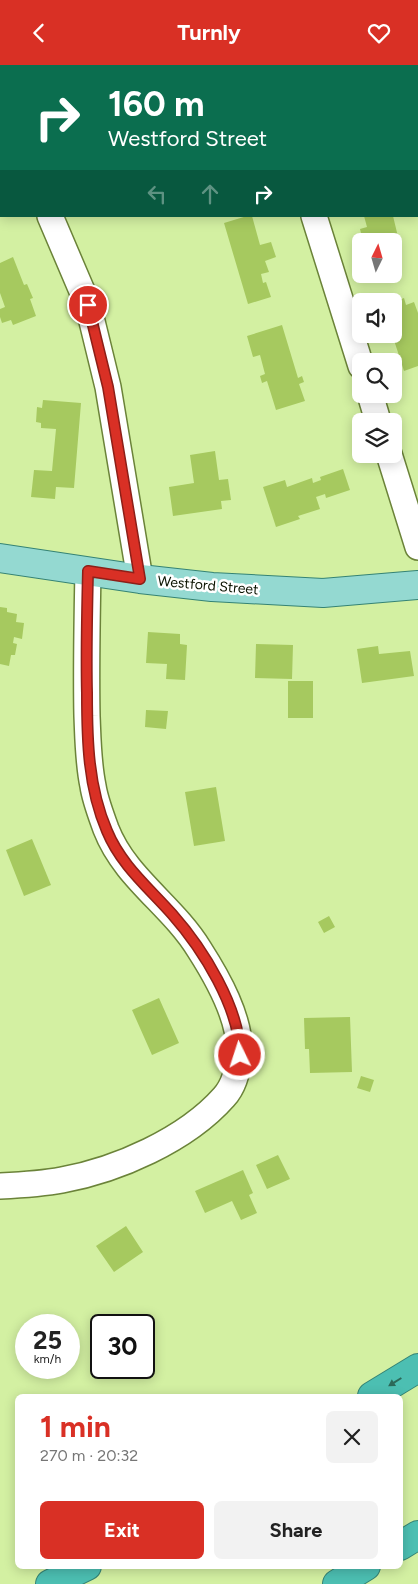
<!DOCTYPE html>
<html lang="en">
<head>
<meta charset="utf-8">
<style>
	:root { --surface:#fff; --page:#f2f2f2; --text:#222; --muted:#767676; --accent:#d93025 }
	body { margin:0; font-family:Figtree,sans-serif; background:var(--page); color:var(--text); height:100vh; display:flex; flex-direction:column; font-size:19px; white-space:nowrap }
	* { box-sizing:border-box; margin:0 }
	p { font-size:16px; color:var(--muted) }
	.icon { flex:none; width:28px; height:28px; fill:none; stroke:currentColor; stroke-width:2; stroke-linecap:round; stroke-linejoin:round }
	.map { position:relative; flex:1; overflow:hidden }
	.panel { position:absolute; left:15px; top:1329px; width:388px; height:175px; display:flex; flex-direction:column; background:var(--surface); border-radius:8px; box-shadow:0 2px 12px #0003 }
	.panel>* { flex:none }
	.guide { position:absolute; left:0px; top:0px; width:419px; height:152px; box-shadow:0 2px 12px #0003; background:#0b6e4f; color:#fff; overflow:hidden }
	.needle { width:32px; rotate:5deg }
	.buttons { position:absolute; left:352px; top:168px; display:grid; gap:10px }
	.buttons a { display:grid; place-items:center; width:50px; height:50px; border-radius:8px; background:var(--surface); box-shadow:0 2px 12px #0003; font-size:25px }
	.speed { position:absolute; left:15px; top:1249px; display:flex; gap:10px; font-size:25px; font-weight:700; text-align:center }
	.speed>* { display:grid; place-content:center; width:65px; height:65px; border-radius:50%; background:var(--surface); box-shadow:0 2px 12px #0003; line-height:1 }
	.speed small { font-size:12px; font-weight:400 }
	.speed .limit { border:2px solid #111; border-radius:8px; background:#fff; color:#111 }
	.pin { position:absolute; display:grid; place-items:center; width:42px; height:42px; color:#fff; margin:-21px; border:2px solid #fff; border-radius:50%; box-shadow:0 1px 5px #0007 }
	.me { position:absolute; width:55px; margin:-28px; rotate:356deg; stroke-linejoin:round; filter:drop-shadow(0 0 4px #0008) }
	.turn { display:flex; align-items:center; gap:18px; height:105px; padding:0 25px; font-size:22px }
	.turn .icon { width:65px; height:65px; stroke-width:2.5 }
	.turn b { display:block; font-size:35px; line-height:42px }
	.lanes { display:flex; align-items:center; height:48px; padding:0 25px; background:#0003; justify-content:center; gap:25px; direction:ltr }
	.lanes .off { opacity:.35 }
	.round { display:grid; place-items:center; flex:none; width:52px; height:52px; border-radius:8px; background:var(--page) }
	.summary { display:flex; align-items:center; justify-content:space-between; height:85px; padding:0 25px }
	h1 { font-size:30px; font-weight:700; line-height:38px; color:var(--accent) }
	.button { display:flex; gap:10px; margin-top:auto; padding:10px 25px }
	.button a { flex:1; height:58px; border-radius:8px; background:var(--accent); color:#fff; font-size:20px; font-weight:700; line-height:58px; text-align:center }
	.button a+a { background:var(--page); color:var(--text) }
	header { display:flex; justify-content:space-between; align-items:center; height:65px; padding:0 25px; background:var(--accent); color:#fff; font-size:22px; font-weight:700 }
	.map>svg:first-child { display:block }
	.building { fill:#a6c95f }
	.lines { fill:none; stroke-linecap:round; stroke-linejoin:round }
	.minor-casing { stroke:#6b8339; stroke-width:28 }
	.major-casing { stroke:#358374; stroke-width:30 }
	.highway-casing { stroke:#358374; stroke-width:30 }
	.minor { stroke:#fff; stroke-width:25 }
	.major { stroke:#94d9d1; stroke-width:28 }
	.highway { stroke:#4cbfb2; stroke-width:28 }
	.oneway { fill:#2c6959 }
	.route-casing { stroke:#8d1f18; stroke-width:12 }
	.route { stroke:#d93025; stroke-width:9 }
	.labels { text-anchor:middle; stroke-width:5; stroke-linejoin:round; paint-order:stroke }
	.street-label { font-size:14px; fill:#0b1300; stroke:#fff }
</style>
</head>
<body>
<header><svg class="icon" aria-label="back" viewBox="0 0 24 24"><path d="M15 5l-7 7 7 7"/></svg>Turnly<svg class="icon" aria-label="heart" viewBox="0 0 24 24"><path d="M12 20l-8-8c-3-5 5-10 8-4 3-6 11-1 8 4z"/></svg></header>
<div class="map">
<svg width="418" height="1519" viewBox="0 0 418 1519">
	<rect width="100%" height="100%" fill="#d3f0a2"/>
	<!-- building -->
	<path class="building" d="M247,151H252L260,180L271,177L276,192L265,196L269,207L261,209L263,218L266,217L271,232L248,239L224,158Z
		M364,151H393L400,180L394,181V176H363L360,164L367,162Z
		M13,192L24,220L27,219L33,233L30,234L36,251L13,260L11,255L2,258L0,252V244L5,242L0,228V198Z
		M404,233L406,240L414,237L418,248V301L404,306L392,269H394V237Z
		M282,260L298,313L302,311L304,317L299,319L305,336L276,345L267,316L262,318L260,311L265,309L260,290L253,292L247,271Z
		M43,335L81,338L74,423L56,422L55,434L31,432L34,405L52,406L56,364L41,363V358L36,357L37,342L42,343Z
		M215,386L219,415L228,414L231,435L221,436L222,444L173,451L169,422L194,418L190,390Z
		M343,404L350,425L326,433L325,429L316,432L320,444L298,451L300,454L276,462L263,422L285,415L287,422L312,413L313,418L321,415L320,412Z
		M0,542L7,543V547L17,549L16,557L24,558L22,574L14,572L13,578L17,579L15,590H11L9,601L0,599Z
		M148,567L180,569V579L187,580L185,615L166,614L167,599L146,598Z
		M256,579L293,580L292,614L255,613Z
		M378,581L379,589L410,586L414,611L362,618L357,584Z
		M288,616H313V653H288Z
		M146,645L168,646L166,664L145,662Z
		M216,722L225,776L194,781L185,727Z
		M32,774L51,820L24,831L6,785Z
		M329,851L335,862L324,868L318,857Z
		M159,933L179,978L152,990L132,945Z
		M350,952L352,1007L310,1008L309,984H305L304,953Z
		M361,1011L374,1015L370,1027L357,1023Z
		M278,1090L290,1114L267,1124L256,1100Z
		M243,1105L253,1128L249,1130L257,1148L241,1155L232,1136L205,1148L195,1126Z
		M126,1161L143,1187L114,1207L96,1181Z"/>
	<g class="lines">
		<defs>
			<path id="minor" d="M267,0L268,1
				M0,42L1,45
				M50,151L88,240L108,322L140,514
				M314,151L361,301
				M370,329L378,356
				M389,389L418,482
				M0,1121C21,1120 41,1119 62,1115C117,1105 186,1075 224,1032C234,1021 238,1004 239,990C242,955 217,912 199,884C172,840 125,813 106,764C101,750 95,735 93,721C88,697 88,674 87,651C86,603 87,555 88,506"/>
			<path id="major" d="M0,493L140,514L212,522L323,528L418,520"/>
			<path id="highway" d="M372,1331L418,1303
				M400,1481L418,1470
				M50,1519L87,1501
				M337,1519L366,1501"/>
		</defs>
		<!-- minor casing -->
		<use href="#minor" class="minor-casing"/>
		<!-- major casing -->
		<use href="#major" class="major-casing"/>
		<!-- highway casing -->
		<use href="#highway" class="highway-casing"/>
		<!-- minor -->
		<use href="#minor" class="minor"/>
		<!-- major -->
		<use href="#major" class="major"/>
		<!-- highway -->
		<use href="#highway" class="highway"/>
	</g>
	<!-- one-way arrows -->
	<defs><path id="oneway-solid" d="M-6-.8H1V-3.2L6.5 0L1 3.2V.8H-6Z" transform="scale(1.25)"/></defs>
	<use class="oneway" href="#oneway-solid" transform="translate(395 1317) rotate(148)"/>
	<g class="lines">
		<defs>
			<path id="route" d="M88,240L108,322L140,514L88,506C87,547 86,588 87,628C87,675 88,722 107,766C121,800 148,822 172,849C203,884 240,943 240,990"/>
		</defs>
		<!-- route casing -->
		<use href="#route" class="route-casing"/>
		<!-- route -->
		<use href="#route" class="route"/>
	</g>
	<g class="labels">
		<!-- street labels -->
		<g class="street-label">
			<text transform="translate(208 520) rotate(5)" y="5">Westford Street</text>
		</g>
	</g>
</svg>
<div class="buttons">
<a><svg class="needle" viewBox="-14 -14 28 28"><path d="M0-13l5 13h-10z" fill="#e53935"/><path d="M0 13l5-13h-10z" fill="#767676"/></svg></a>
<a><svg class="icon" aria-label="sound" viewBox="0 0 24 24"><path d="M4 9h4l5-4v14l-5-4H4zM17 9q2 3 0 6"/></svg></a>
<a><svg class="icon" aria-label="search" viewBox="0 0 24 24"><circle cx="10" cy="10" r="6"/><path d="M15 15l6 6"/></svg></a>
<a><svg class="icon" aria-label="layers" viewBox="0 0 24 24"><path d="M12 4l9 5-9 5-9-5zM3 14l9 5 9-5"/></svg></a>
</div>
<div class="speed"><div>25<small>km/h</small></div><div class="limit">30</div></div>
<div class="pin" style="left:88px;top:240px;background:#d93025"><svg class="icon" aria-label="arrive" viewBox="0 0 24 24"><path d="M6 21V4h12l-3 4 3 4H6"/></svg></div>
<svg class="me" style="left:240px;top:990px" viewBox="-20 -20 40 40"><circle r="17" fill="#d93025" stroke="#fff" stroke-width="3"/><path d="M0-11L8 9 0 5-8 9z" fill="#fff"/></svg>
<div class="guide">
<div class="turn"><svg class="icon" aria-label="right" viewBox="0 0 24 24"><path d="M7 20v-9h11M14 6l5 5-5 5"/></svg><div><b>160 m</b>Westford Street</div></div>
<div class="lanes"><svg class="icon off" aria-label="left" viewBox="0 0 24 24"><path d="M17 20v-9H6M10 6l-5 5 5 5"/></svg><svg class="icon off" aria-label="ahead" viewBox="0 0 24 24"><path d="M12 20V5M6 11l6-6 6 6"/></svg><svg class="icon" aria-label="right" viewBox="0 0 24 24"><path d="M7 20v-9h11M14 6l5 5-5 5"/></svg></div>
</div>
<section class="panel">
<div class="summary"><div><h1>1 min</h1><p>270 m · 20:32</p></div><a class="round"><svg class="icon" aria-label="close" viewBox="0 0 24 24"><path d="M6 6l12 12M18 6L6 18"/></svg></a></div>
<div class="button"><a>Exit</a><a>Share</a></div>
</section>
</div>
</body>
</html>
